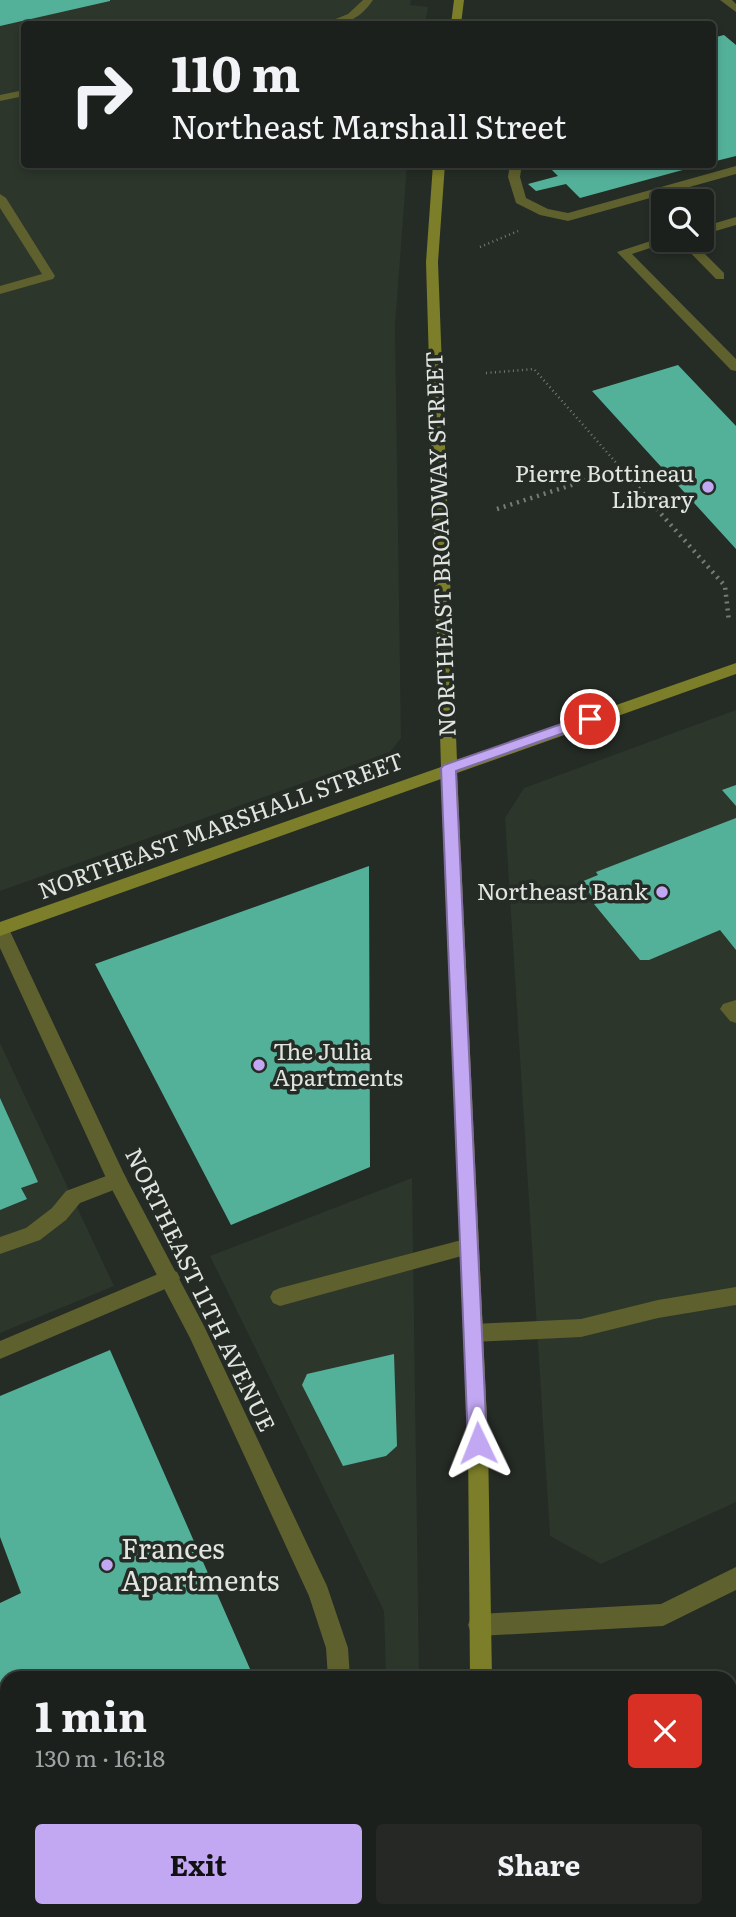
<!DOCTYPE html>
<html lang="en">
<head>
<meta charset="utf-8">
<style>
	:root { --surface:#1c201c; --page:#252825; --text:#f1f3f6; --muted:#a0a3a3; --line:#3a3e3b; --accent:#c2a8f3 }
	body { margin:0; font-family:Literata,serif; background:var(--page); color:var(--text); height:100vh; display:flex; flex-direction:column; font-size:26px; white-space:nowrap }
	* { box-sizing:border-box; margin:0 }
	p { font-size:23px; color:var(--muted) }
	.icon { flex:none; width:38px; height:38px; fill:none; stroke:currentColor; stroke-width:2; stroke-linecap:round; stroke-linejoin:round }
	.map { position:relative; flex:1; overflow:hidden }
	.drawer { position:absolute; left:0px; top:1671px; width:737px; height:247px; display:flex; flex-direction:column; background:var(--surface); border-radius:21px 21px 0 0; box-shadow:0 4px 10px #0003,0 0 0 2px var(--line) }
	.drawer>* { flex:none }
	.top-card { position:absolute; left:21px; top:21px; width:695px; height:147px; border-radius:7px; box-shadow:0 4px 10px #0003,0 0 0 2px var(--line); background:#1c201c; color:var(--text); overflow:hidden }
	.fabs { position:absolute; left:651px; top:189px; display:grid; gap:14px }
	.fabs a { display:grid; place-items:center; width:63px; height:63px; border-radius:7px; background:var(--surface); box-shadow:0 4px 10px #0003,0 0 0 2px var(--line); font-size:35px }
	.pin { position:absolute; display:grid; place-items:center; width:60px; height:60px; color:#fff; margin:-30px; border:4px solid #fff; border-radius:50%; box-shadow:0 2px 7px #0007 }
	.me { position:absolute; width:77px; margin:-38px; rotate:358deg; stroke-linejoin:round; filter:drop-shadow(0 0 5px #0008) }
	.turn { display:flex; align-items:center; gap:24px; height:147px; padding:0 35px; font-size:32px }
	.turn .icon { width:91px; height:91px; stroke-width:2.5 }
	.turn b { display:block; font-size:49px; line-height:60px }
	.round { display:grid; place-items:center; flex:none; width:74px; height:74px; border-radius:7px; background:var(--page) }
	.overview { display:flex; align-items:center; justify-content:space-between; height:119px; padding:0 35px }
	h1 { font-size:42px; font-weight:700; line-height:52px }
	.cta { display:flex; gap:14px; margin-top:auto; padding:14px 35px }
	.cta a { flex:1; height:80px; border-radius:7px; background:var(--accent); color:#111; font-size:28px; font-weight:700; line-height:80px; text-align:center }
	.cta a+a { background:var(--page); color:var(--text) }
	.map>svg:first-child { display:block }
	.built { fill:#2c362b }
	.building { fill:#54b199 }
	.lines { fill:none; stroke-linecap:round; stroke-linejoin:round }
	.path-far1 { stroke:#767b75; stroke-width:2.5; stroke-dasharray:1 3.5; stroke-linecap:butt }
	.path { stroke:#767b75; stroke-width:4.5; stroke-dasharray:2 5; stroke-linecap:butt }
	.lane { fill:#5e602e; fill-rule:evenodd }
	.street { fill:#5e602e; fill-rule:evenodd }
	.secondary { fill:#7c7e29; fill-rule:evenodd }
	.route { fill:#c2a8f3; stroke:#7e6d9e; stroke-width:2 }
	.poi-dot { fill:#c2a8f3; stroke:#252b25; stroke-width:2.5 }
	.labels { text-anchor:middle; stroke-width:7; stroke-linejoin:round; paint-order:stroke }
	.poi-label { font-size:23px; fill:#e1e4e0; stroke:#252b25; text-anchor:end }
	.street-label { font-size:23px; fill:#e1e4e0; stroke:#252b25 }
	.near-poi-label { font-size:28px; fill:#e1e4e0; stroke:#252b25; text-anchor:start }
</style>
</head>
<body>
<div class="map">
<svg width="736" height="1917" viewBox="0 0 736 1917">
	<rect width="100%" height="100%" fill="#252b25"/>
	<!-- built -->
	<path class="built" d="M0,0H411L410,5L428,7L425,24H24V164L407,165L395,326L401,738L390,752L0,891Z
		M736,710V1502L601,1564L550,1536L505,818L524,788Z
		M0,1043L114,1286L0,1333Z
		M412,1178L419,1678H386L384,1611L210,1256Z"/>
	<!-- building -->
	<path class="building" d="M0,0H110V1L0,26Z
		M724,35L736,45V156L712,162V38Z
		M546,164H701V165L580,198L566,184L536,191L528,184L558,176Z
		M678,365L736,426V549L592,391Z
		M736,785V806L722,790Z
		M736,818V950L720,930L649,960H640L594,904L597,903L581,882L598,875L596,872Z
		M369,866L370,1167L231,1225L95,964Z
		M0,1098L38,1182L21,1188L27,1199L0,1210Z
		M110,1350L254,1678H7V1806L0,1809V1603L21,1593L0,1537V1396Z
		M394,1354L397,1446L386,1456L343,1466L302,1385L307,1374Z
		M736,1706V1917H618V1911H730V1708Z"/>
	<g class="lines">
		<!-- path-far1 -->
		<path class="path-far1" d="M480,247L518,231
			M486,373L534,369L626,474
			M607,474L621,469"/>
		<!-- path -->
		<path class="path" d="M624,472L725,586L729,622
			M497,509L612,472"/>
		<!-- lane -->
		<path class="lane" d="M510,164H522L520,177L526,198L548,209L568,213L736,166V174L568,221L540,215L516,203L508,177Z
			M0,194L6,198L55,276L53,279L0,294V286L42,274L0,208Z
			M736,217V225L702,235V227Z
			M663,237V240H674L632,254L736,359V371L731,370L617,252Z
			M678,240H691L724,273V279H716Z
			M736,1000V1023L730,1021L720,1009L723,1004Z
			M117,1172L124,1174L127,1180L124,1186L80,1203L66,1220L40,1240L0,1254V1237L26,1228L52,1208L66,1191Z
			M469,1238L476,1240L479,1246L476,1252L469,1254L280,1306L273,1303L270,1297L273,1291L280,1288Z
			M170,1269L177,1272L180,1278L177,1284L0,1359V1341Z
			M736,1287V1305L658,1318L581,1337L473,1342L466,1339L463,1333L466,1327L473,1324L581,1319L658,1300Z"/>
		<!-- street -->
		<path class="street" d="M363,0H373C360,19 345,26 323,24L348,14Z
			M720,0H732L736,4V12Z
			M24,90V96L0,101V95Z
			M0,922L9,929L125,1176L204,1326L327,1586L348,1648L350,1678H328L326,1648L309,1596L190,1338L107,1180L0,948Z
			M736,1567V1590L663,1626L479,1636L471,1633L468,1625L471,1617L479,1614L661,1604Z
			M7,1866V1890L0,1893V1869Z
			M162,1911H195L193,1917H160Z"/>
		<!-- secondary -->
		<path class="secondary" d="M454,0H464L461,24H451Z
			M433,164H445L438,262L457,761L736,663V674L457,773L488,1442L492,1678H470L468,1442L441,779L0,936V922L441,767L426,262Z
			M477,1911H501V1917H477Z"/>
	</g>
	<!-- route -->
	<path class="route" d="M590,714L595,715V722L456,771L487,1443L484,1449L478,1451L471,1449L468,1443L441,768L444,765Z"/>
	<!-- markers -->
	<g class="poi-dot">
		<circle cx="708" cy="487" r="7"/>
		<circle cx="662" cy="892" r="7"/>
		<circle cx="259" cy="1065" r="7"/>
		<circle cx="107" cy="1565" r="7"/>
	</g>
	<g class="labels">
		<!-- poi labels -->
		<g class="poi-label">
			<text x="694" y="482">Pierre Bottineau<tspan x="694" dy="26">Library</tspan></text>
			<text x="648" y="900">Northeast Bank</text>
			<text x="273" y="1060" text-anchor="start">The Julia<tspan x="273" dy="26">Apartments</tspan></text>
		</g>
		<!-- street labels -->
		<g class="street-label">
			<text transform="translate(441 544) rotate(-92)" y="8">NORTHEAST BROADWAY STREET</text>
			<text transform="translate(221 826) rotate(-20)" y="8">NORTHEAST MARSHALL STREET</text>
			<text transform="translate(200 1290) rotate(64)" y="8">NORTHEAST 11TH AVENUE</text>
		</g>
		<!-- near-poi labels -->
		<g class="near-poi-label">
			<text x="121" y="1559">Frances<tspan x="121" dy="32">Apartments</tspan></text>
		</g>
	</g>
</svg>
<div class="fabs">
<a><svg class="icon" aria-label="search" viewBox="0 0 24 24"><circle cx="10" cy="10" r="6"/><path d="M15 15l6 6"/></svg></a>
</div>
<div class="pin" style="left:590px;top:719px;background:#d93025"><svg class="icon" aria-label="arrive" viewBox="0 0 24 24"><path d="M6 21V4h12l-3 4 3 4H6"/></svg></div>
<svg class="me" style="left:478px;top:1443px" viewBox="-20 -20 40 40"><path d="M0-17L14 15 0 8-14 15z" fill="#c2a8f3" stroke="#fff" stroke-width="4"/></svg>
<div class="top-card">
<div class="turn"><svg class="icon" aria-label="right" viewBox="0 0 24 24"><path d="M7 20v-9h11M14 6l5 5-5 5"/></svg><div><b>110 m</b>Northeast Marshall Street</div></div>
</div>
<section class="drawer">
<div class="overview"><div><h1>1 min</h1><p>130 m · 16:18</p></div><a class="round" style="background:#d93025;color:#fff"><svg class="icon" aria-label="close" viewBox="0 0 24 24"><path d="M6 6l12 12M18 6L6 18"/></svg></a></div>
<div class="cta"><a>Exit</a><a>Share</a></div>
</section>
</div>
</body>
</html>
